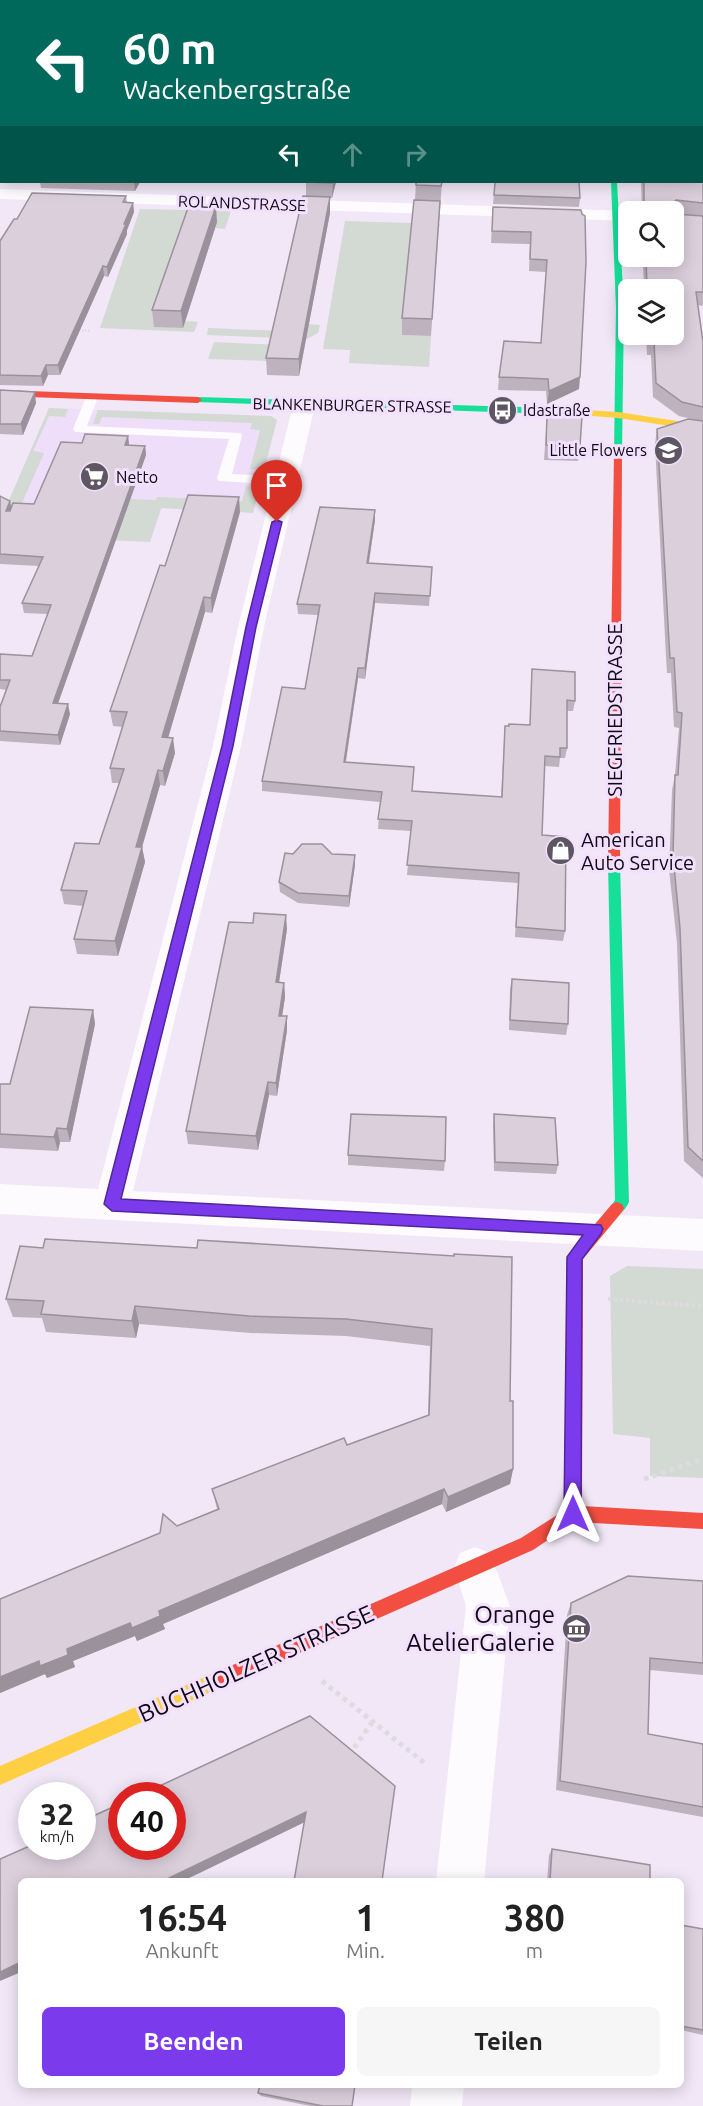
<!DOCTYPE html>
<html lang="de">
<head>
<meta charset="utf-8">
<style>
	:root { --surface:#fff; --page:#f6f6f6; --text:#222; --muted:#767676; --accent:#7c3aed }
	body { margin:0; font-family:Ubuntu,sans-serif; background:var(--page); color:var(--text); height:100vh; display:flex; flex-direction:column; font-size:22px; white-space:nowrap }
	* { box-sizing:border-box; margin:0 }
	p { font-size:20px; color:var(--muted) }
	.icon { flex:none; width:33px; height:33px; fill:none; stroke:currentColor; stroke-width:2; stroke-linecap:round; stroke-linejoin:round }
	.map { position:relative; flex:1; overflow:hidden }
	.panel { position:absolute; left:18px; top:1878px; width:666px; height:210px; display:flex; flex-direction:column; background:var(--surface); border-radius:9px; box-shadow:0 3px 15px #0003 }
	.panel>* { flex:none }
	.guide { position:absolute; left:0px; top:0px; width:704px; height:183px; box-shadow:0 3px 15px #0003; background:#00695c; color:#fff; overflow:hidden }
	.fabs { position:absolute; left:618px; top:201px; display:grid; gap:12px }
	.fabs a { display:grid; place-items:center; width:66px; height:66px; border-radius:9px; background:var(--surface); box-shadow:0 3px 15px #0003; font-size:30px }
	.speed { position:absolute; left:18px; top:1782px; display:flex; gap:12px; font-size:30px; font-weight:700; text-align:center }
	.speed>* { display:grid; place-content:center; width:78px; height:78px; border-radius:50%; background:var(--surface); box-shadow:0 3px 15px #0003; line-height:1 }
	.speed small { font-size:15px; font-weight:400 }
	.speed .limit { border:9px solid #d22; background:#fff; color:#111 }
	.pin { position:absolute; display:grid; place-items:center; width:51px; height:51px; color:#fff; margin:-62px -26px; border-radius:50% 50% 50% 0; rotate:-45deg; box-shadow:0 0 6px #0007 }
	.pin .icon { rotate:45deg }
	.me { position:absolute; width:66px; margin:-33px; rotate:0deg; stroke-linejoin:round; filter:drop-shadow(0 0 4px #0008) }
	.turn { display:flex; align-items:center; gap:21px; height:126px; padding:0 24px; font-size:27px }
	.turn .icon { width:78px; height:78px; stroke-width:2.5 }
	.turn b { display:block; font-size:42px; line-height:51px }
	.lanes { display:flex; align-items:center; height:57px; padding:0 24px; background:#0003; justify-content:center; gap:30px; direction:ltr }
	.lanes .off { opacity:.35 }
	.eta { display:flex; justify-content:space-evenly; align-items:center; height:102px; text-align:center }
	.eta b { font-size:36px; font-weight:700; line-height:42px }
	.primary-button { display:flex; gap:12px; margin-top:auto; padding:12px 24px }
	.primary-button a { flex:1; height:69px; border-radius:9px; background:var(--accent); color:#fff; font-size:24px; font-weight:700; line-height:69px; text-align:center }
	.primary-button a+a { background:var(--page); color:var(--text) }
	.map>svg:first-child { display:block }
	.built { fill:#eedef9 }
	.green { fill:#d3d9d3 }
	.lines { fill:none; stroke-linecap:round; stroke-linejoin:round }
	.path-far3 { stroke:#dedbe0; stroke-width:1.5; stroke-dasharray:1.5 1.5; stroke-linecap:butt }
	.path-far2 { stroke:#dedbe0; stroke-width:2; stroke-dasharray:1.5 1.5; stroke-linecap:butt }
	.path-far1 { stroke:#dedbe0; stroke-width:4; stroke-dasharray:3 3; stroke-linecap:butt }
	.path { stroke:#dedbe0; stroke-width:5; stroke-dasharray:4.5 4.5; stroke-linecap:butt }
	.lane { fill:#fdfbfe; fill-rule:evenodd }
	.street { fill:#fdfbfe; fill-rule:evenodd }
	.fast { fill:#16e098; fill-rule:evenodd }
	.slow { fill:#ffcf43; fill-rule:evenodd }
	.jam { fill:#f24e42; fill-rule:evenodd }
	.wall { fill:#bdb2bd }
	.shaded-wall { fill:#9a919a }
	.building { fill:#dccfdc; stroke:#9a919a; stroke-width:1.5 }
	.route { fill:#7c3aed; stroke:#51269a; stroke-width:1.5 }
	.labels { text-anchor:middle; stroke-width:6; stroke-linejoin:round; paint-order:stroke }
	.far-street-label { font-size:16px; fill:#0f0913; stroke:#f2e0fe }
	.far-poi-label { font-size:16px; fill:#0f0913; stroke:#f2e0fe; text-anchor:start }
	.street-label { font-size:20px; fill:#0f0913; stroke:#f2e0fe }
	.poi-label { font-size:20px; fill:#0f0913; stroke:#f2e0fe; text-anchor:start }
	.near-poi-label { font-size:24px; fill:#0f0913; stroke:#f2e0fe; text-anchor:end }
	.near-street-label { font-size:24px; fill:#0f0913; stroke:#f2e0fe }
</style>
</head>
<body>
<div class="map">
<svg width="703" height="2106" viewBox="0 0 703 2106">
	<rect width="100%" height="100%" fill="#f1e7f7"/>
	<!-- built -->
	<path class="built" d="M49,408L271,416L277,420L253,513L162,508L150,542L0,521Z"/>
	<!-- green -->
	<path class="green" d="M0,0H703V109L702,2H2L1,58Z
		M140,209L231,211L225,229L215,228L216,222L154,326L182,328L185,321L198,322L194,332L100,328Z
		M345,221L440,224L439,229L413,228L402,335L431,336L429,367L349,363L350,350L323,349Z
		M308,324L320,325L318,333L307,339L207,335L208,328L307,332Z
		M214,342L302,346L299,362L208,359Z
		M49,408L68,409L65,417L49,416L33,451L44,453L18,512L130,499L156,500L157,497L198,499L196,510L161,508L150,542L0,535V521Z
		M98,410L271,416L277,420L264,470L250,469L260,430L250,429L252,423L102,417L99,424H93Z
		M246,486L260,487L253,513L231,511L234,501H242Z
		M627,1266L703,1269V1478L650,1476V1438L613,1434L610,1276Z"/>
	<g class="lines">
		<!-- path-far3 -->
		<path class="path-far3" d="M406,0L414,2
			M241,2L245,0
			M507,2L514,0"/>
		<!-- path-far2 -->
		<path class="path-far2" d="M76,330L91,331"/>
		<!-- path-far1 -->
		<path class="path-far1" d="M608,1299L703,1306"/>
		<!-- path -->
		<path class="path" d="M644,1479L703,1459
			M322,1681L427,1765
			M349,1755L373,1721"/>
		<!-- lane -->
		<path class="lane" d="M92,393L98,397L87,426L241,433L242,436L232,474L287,477L294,481L287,485L219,481L217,478L229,439L75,432L73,429L86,397Z"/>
		<!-- street -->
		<path class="street" d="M0,189L628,211L631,212H628V221L0,199Z
			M304,399L311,401L315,405L264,627L241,746L133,1191L703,1219V1251L0,1214V1184L98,1189L213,746L238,627L293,405L297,401Z
			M475,1547L490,1553L510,1606L484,1881H436L466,1606L454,1568L460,1553Z
			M412,2085H464L462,2106H410Z"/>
		<!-- fast -->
		<path class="fast" d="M611,182H617L624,308L622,453L618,456L614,453L616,308Z
			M198,397L554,408L558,411L554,414L195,402L194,400Z
			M614,859L620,863L629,1202C625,1210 621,1216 612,1212L610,1208L615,1200L608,863Z"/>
		<!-- slow -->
		<path class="slow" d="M554,408L618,412L703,425V431L618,418L551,413V409Z
			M216,1672L222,1675L225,1681L222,1687L0,1785V1766Z"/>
		<!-- jam -->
		<path class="jam" d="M0,390L198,397L202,400L198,403L0,396Z
			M618,450L622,453L620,863L614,867L608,863L614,453Z
			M617,1202L622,1204L624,1208L622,1212L583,1259L582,1506L703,1513V1529L575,1522L533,1550L222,1687L216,1690L210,1687L207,1681L210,1675L521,1538L565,1510L567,1257L612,1204Z"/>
	</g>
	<!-- wall -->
	<path class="wall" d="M40,182H140L135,191L41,188Z
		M306,182H336L332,198H330V213L299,376L267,375L266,358L306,196Z
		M416,182H442L431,336L402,335V318L415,200Z
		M495,182L580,198L579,207L493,204Z
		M641,182H703V306L698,305L703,342V1178L684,1161L677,943L669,870L672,790L675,775L679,728L674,727L671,673H667L666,657L655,444L657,429L700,421L679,416L653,397L651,355H647L646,334H674V290H644L643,265L645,256H674V212H642Z
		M126,196L127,202L133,203L134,212L127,230V234L108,277L104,276L60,375H48L43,386L0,385V241L17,219Z
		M493,207L581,210L579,389L547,404L546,391L498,390L499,377L541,343L546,272L529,271L530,244L491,243Z
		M217,222L183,328L154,327L152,310Z
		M0,390L36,403L23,435L0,434Z
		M547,416L580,446L578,461L544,460Z
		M128,436L129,445L145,446L146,455L58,703L70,714L60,745L0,741V707L7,690L0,689V654L32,656L48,614L24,613L22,603L39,566L0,564V496L11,507L34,504L82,443Z
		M240,512L212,613L205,612L168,737L175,753L165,786L160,785L142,847L145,862L118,956L77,954L74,939L83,906L64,904L61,890L99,844L120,783H112L110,768L123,727L113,726L110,711L165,566Z
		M375,520L369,563L432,567L429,606L375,603L365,679L358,678L346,762L414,767L412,791L501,797L505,726L530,725L532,669L575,701L573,711H567V748L565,758H560L559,767L544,766L542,835L565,931L563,941L515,937L518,883L407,875L411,831L378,829L380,802L262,791V781L305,689L318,615L298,614L297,604Z
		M332,854L355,865L349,907L298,903L280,892L279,882Z
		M287,929L279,982L284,983L285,997L282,1016L287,1030L277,1096L269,1095L258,1150L188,1144L186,1131Z
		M512,979L568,1024L566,1035L509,1030L510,989Z
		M93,1010L95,1024L70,1142H60L58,1151L0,1148V1084H10Z
		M494,1114L558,1165L556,1174L494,1171L493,1125Z
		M348,1155L445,1161L444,1171L348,1165Z
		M43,1248H197L454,1256L510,1401L513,1469L510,1484L446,1512L442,1504L163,1624L165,1629L137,1641L135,1636L73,1661L75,1667L47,1678L45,1674L0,1693V1599L217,1509L212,1489L347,1445L428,1415L430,1346L346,1336L251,1333L139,1324L136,1338L46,1332L42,1318L13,1317L6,1299Z
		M703,1581V1675L650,1670L648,1734L703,1744V1817L556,1790L567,1615L571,1603Z
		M552,1849L650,1881H547L549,1855Z
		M681,1925L703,1929V2035L681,2030Z
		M258,2093L352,2106H310L261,2096Z"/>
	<!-- shaded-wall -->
	<path class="shaded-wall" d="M223,0H236L233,2H220Z
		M134,182H140L135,191Z
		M333,182H336L332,198Z
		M330,197V213L299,376V359Z
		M133,203L134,212L127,230V234L108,277L107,267Z
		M216,206L217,222L183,328L181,311Z
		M103,266L104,276L60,375L58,365Z
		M46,365L48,375L43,386L41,376Z
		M580,377L579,389L547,404L549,391Z
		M35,392L36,403L23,435L21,424Z
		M128,436L129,445H125Z
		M145,446L146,455L55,712L53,703Z
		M239,497L240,512L212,613L211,598Z
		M10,501L12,510L8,520L6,511Z
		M375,510V520L367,573V563Z
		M375,593V603L365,679V668Z
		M204,597L205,612L164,752L162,737Z
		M358,668V678L344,772V762Z
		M68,704L70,714L60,745L58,735Z
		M173,738L175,753L165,786L163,771Z
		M158,770L160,785L138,861L136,847Z
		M142,847L145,862L118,956L115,941Z
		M355,855V865L349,907V896Z
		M286,915L287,929L277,996L276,982Z
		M284,983L285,997L280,1030L279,1016Z
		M93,1010L95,1024L70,1142L67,1129Z
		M287,1016V1030L277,1096L276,1083Z
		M268,1082L269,1095L258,1150L256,1136Z
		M57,1128L60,1142L58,1151L54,1137Z
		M135,1306L139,1324L136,1338L132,1321Z
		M513,1469L510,1484L446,1512L448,1497Z
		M444,1489L442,1504L163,1624L165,1629L137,1641L132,1628L159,1611Z
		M130,1623L135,1636L73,1661L75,1667L47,1678L45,1674L0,1693V1677Z
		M306,1812L307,1821L183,1881H163Z
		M21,1962V1972L0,1981V1972Z"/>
	<!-- building -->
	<path class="building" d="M0,0H88L87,2H2V16H0Z
		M136,0H223L220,2H136Z
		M641,0H693L692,2H640Z
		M306,182H333L332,183Z
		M416,182H442L441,186L416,185Z
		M495,182H579L580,198L494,195Z
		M644,182H703V203L676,200L674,202V214L703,216V292H696L703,342V407L682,402L656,383L654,341H649V334H674V290H647L646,256H674V212H644Z
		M32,193L126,196L123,202L133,203L124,224H126L107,267L103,266L58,365H46L41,376L0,375V241L14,219H17Z
		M303,196L330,197L299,359L266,358Z
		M414,200L440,201L432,319L402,318Z
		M189,205L216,206L181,311L152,310Z
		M493,207L581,210L582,214L585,216L586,262L580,377L549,391L548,379L499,377L504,341L541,343L547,260L530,259L531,232L492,231Z
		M0,390L35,392L21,424H0Z
		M547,416H582L580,446L546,445Z
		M688,419L703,421V1161L688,1147L680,928L673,856L675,775H678L682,713L677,712L674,658H670L669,642L657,429Z
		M85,434L128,436L125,445L145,446L53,703L68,704L58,735L0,731V707L10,680H0V654L32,656L51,605L22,603L43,557L0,554V496L10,501L6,511H10L13,503L34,504L61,442L82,443Z
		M188,495L239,497L211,598L204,597L162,737L173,738L163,771L158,770L136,847H142L115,941L74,939L87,891L61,890L75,843L99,844L124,769L110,768L127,712L110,711L160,565L165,566Z
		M320,507L375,510L367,563L432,567L430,596L375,593L365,668H358L344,762L414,767L412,791L502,797L505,726H509V724L530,725L532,669L575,672V701L567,700V748H560V757L545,756L542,835L566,837L565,931L516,927L519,873L407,865L412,821L378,819L382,792L262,781L282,687L305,689L320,605L297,604Z
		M302,844H322L332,854L355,855L349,896L298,893L279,882L285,853L293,854Z
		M254,913L286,915L276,982L284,983L279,1016H287L276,1083L268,1082L256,1136L186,1131L229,922L253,923Z
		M512,979L569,983L568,1024L510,1020Z
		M30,1007L93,1010L67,1129L57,1128L54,1137L0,1134V1084H10Z
		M351,1114L446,1117L445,1161L348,1155Z
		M494,1114L555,1118L558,1165L495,1162Z
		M45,1239L197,1248L198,1240L454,1256V1254L512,1257L510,1401H513V1469L448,1497L444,1489L159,1611L160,1616L132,1628L130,1623L67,1649L68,1655L40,1666L39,1661L0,1677V1599L160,1533L163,1514L177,1526L219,1509L212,1489L344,1438L347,1445L429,1415L432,1329L346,1319L249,1316L135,1306L132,1321L41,1314L44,1301L6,1299L20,1246L43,1248Z
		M628,1576L703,1581V1663L650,1658L648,1734L703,1744V1807L560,1781L571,1603Z
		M310,1716L395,1786L382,1881H294L306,1812L163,1881H21V1962L0,1972V1859L32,1845V1846H82V1821L122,1803V1846H172V1796H138Z
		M552,1849L650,1865V1881H550Z
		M681,1925L703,1929V2030L681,2026Z
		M260,2085H355L352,2106H323L258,2093Z"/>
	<!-- route -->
	<path class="route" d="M277,520L282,522L256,627L233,746L121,1199L601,1225L603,1229L601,1234L582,1259L581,1514L579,1520L573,1523L567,1520L564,1514L567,1257L583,1235L112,1211L104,1204L222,746L246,627L272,522Z"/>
	<!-- icons -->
	<defs>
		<symbol id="bus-disc" viewBox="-11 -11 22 22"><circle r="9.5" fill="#5e5763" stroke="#f2e0fe"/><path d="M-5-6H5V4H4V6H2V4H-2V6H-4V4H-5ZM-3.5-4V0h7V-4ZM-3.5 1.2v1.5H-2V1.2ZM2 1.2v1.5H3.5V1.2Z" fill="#fff"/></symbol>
		<symbol id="school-disc" viewBox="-11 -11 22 22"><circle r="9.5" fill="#5e5763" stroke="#f2e0fe"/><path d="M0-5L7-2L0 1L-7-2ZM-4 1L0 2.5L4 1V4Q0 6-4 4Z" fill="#fff"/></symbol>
		<symbol id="supermarket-disc" viewBox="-11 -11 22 22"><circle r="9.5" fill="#5e5763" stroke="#f2e0fe"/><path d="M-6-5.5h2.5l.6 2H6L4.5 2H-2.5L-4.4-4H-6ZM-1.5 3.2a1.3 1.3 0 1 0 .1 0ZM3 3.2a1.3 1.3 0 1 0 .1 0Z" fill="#fff"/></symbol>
		<symbol id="shop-disc" viewBox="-11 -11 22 22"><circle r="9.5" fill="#5e5763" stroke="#f2e0fe"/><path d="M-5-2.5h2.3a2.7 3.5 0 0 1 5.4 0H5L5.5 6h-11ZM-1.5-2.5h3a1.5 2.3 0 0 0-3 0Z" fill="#fff"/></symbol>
		<symbol id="museum-disc" viewBox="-11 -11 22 22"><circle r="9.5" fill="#5e5763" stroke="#f2e0fe"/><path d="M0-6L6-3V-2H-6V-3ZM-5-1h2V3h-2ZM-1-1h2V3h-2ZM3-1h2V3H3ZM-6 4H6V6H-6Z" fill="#fff"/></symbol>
	</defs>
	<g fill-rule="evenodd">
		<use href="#bus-disc" x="486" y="394" width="33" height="33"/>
		<use href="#school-disc" x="652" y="434" width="33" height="33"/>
		<use href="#supermarket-disc" x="78" y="460" width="33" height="33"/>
		<use href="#shop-disc" x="544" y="834" width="33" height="33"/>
		<use href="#museum-disc" x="560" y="1612" width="33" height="33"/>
	</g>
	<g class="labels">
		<!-- far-street labels -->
		<g class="far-street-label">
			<text transform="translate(242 203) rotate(2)" y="6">ROLANDSTRASSE</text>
			<text transform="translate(352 405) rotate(1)" y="6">BLANKENBURGER STRASSE</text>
		</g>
		<!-- far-poi labels -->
		<g class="far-poi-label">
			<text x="523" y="416">Idastraße</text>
			<text x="647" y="456" text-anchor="end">Little Flowers</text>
			<text x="116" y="483">Netto</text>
		</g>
		<!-- street labels -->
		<g class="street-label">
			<text transform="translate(615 710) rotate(-90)" y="7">SIEGFRIEDSTRASSE</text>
		</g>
		<!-- poi labels -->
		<g class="poi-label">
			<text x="581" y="847">American<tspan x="581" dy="23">Auto Service</tspan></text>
		</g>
		<!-- near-poi labels -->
		<g class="near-poi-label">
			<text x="555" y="1623">Orange<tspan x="555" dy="28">AtelierGalerie</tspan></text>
		</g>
		<!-- near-street labels -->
		<g class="near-street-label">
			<text transform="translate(256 1664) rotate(-24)" y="8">BUCHHOLZER STRASSE</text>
		</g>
	</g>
</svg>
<div class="fabs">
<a><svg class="icon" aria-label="search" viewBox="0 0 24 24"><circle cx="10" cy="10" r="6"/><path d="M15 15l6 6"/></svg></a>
<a><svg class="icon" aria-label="layers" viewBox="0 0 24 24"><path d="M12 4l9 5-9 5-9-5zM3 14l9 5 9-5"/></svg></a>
</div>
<div class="speed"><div>32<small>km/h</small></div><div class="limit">40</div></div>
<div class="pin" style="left:277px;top:522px;background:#d93025"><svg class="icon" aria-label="arrive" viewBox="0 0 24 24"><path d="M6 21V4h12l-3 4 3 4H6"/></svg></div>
<svg class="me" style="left:573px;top:1514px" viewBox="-20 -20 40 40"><path d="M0-17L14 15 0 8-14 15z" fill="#7c3aed" stroke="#fff" stroke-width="4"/></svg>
<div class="guide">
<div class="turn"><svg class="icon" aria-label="left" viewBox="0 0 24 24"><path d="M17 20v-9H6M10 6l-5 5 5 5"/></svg><div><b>60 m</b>Wackenbergstraße</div></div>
<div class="lanes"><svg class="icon" aria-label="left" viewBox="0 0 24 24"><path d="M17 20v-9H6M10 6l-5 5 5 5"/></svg><svg class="icon off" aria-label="ahead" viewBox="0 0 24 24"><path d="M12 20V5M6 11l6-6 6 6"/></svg><svg class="icon off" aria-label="right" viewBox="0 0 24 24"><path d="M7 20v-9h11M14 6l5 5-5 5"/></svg></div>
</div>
<section class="panel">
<div class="eta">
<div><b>16:54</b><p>Ankunft</p></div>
<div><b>1</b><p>Min.</p></div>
<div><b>380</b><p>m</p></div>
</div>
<div class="primary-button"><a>Beenden</a><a>Teilen</a></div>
</section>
</div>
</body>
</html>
